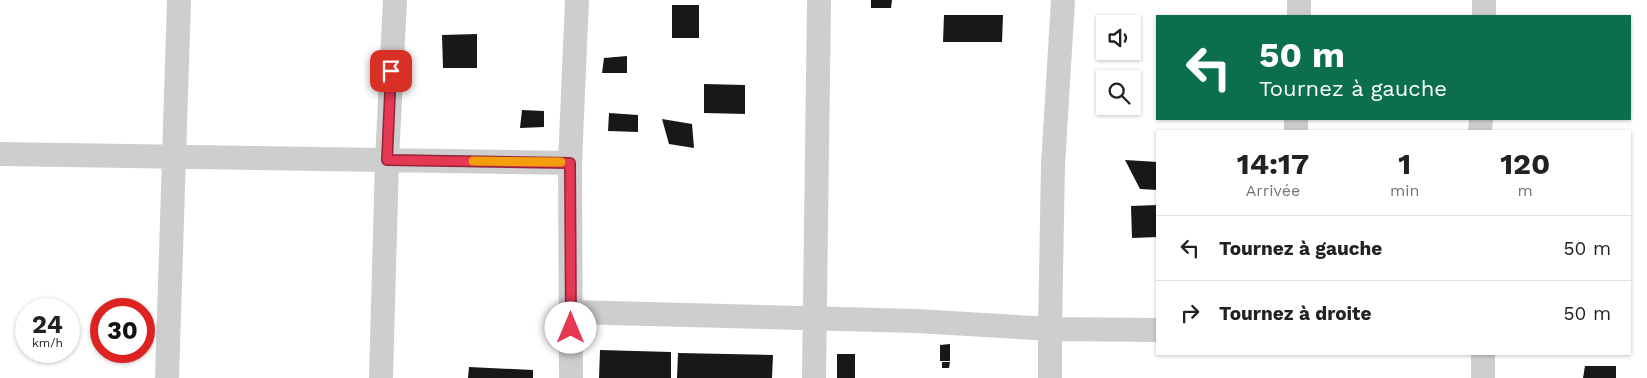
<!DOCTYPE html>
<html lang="fr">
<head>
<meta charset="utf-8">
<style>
	:root { --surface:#fff; --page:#f2f2f2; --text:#222; --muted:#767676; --line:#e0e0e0 }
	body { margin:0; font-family:"Work Sans",sans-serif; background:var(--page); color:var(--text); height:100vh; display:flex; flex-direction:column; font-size:19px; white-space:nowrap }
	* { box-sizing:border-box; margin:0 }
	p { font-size:16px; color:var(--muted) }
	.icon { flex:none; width:28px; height:28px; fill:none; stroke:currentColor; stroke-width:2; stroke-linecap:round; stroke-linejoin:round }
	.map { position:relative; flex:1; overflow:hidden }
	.sheet { position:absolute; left:1156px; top:130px; width:475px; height:225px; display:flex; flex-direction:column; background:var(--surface); border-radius:0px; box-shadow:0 1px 4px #0004 }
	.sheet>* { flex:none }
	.guide { position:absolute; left:1156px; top:15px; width:475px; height:105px; border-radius:0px; box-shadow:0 1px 4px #0004; background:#0b6e4f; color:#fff; overflow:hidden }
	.tools { position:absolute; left:1096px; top:15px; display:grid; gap:10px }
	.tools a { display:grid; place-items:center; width:45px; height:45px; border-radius:0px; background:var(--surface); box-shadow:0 1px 4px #0004; font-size:25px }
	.speed { position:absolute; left:15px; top:298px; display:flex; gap:10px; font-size:25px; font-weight:700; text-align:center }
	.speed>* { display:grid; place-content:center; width:65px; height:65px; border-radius:50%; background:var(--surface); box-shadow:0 1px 4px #0004; line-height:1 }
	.speed small { font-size:12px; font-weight:400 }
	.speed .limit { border:8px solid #d22; background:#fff; color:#111 }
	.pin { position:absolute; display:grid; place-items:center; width:42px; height:42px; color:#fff; margin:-21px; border-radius:10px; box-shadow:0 2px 8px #0006 }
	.me { position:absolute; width:55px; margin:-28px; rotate:0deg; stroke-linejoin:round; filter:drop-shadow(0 0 4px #0008) }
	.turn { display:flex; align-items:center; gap:18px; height:105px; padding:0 20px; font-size:22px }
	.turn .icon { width:65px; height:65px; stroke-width:2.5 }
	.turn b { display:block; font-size:35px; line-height:42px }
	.eta { display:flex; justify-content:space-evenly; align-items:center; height:85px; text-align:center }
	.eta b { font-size:30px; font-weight:700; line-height:35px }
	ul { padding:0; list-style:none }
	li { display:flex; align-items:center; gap:15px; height:65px; padding:0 20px; border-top:1px solid var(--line) }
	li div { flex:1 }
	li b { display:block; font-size:19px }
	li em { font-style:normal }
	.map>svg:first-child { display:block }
	.building { fill:#181818 }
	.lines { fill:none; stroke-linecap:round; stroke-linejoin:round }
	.minor { stroke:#cecece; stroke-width:24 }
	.route-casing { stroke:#942436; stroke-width:12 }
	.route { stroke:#e43853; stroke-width:9 }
	.slow { stroke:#f59e0b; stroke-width:9 }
</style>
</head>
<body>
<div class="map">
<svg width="1647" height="378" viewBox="0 0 1647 378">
	<rect width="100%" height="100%" fill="#fff"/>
	<!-- building -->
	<path class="building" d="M871,0H892L891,8H871Z
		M672,5H699V38H672Z
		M944,15H1003L1002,42H943Z
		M477,34V68H443L442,35Z
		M627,56V73H602L604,58Z
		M704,84L745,85V114L704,113Z
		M522,110L544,111V127L520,128Z
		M609,113L638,115V132L608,131Z
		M662,119L692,124L694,148L669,144Z
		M1125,160L1158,162V190L1140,189Z
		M1158,205V237L1132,238L1131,206Z
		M950,344V361H940V345Z
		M600,350L671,352V378H599Z
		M678,353L773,355L772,378H677Z
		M837,354H855V378H837Z
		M942,362H950L949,368H942Z
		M1585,366H1616V378H1583Z
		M469,367L533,370V378H468Z"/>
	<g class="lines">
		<!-- minor -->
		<path class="minor" d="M1063,0L1053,165L1050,329L1158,330
			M1299,16V0
			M1484,16V0
			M1296,131V119
			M1480,131L1481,119
			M0,154L570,163
			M571,312L917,321L1050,329V378
			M167,378L179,0
			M381,378L387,160L395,0
			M571,378L570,163L577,0
			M814,378L819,0
			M1483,378V354"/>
	</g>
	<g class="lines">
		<defs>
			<path id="route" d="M391,71L387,160L570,163L571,328"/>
		</defs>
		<!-- route casing -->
		<use href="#route" class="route-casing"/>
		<!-- route -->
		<use href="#route" class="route"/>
		<!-- slow -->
		<path class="slow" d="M473,161L561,162"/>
	</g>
</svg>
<div class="tools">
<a><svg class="icon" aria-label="sound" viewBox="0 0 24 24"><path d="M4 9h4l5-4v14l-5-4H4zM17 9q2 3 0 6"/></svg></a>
<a><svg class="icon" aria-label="search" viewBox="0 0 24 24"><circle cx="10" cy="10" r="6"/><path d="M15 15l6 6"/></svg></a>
</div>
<div class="speed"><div>24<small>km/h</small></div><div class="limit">30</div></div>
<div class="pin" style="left:391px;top:71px;background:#d93025"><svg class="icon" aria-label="arrive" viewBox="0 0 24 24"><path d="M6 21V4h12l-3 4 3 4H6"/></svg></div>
<svg class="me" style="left:571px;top:328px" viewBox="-20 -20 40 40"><circle r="19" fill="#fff"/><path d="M0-13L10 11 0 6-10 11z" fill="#e43853"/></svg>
<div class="guide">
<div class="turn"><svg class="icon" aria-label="left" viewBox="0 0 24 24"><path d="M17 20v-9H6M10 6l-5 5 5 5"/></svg><div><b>50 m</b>Tournez à gauche</div></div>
</div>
<section class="sheet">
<div class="eta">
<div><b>14:17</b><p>Arrivée</p></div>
<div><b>1</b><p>min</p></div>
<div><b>120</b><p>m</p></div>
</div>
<ul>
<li><svg class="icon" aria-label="left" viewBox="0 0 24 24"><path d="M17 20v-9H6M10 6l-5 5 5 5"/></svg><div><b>Tournez à gauche</b></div><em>50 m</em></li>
<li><svg class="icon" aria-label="right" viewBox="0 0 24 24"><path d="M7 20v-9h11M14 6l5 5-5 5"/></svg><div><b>Tournez à droite</b></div><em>50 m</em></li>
</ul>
</section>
</div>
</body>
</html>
